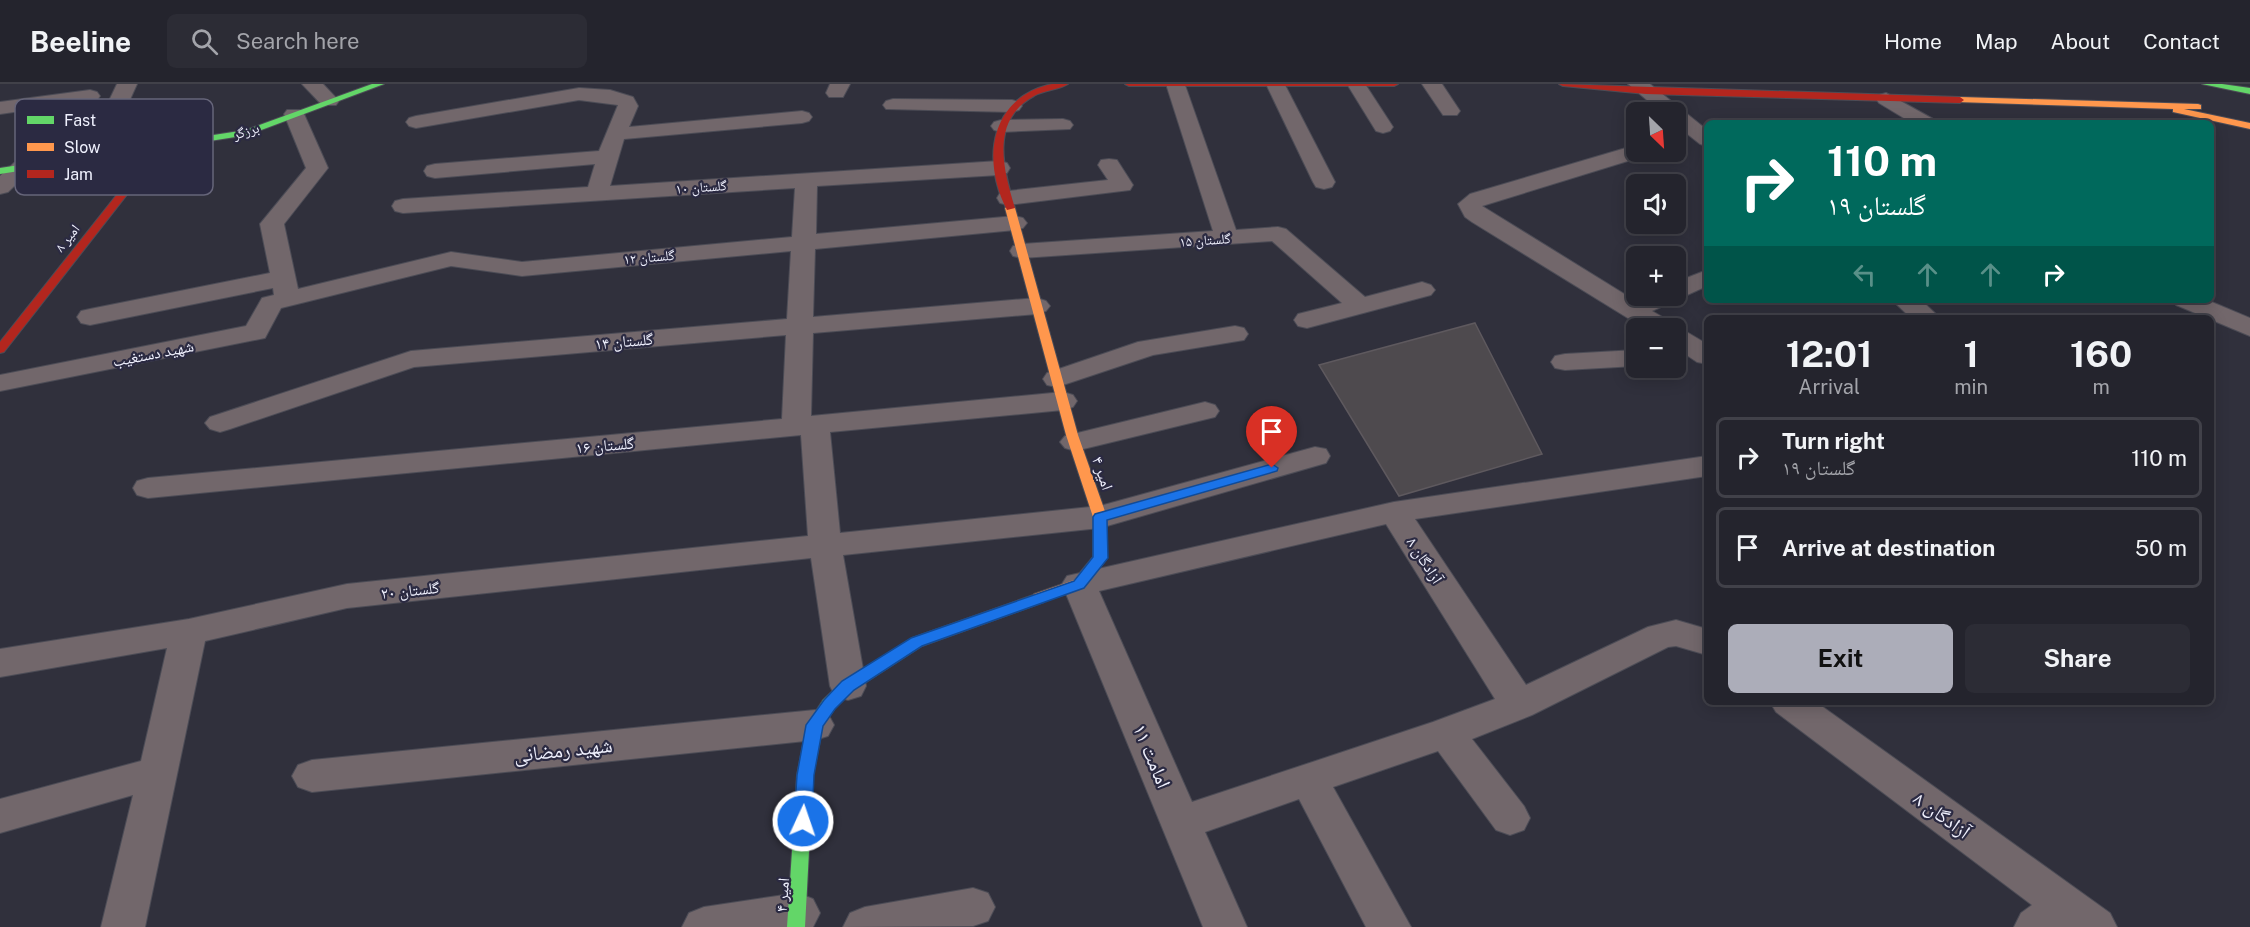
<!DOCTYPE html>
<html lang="en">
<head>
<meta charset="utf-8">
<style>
	:root { --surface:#24242d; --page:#2c2c35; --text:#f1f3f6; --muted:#a3a4aa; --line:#414149; --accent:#acadb9 }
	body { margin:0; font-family:"Public Sans","Noto Naskh Arabic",sans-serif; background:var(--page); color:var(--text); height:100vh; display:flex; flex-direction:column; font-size:22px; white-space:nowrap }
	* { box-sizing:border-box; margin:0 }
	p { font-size:20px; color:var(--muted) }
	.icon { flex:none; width:33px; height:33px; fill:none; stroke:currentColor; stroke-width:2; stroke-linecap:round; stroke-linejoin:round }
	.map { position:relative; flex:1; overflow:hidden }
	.details { position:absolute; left:1704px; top:231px; width:510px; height:390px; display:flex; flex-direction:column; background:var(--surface); border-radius:9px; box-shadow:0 3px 15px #0003,0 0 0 2px var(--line) }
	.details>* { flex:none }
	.top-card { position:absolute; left:1704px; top:36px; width:510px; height:183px; border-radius:9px; box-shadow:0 3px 15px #0003,0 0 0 2px var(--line); background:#00695c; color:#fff; overflow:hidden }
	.needle { width:39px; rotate:155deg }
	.buttons { position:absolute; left:1626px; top:18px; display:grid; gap:12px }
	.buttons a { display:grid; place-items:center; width:60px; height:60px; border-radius:9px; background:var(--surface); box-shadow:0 3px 15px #0003,0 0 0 2px var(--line); font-size:30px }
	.pin { position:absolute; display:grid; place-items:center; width:51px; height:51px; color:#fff; margin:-62px -26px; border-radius:50% 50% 50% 0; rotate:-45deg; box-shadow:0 0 6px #0007 }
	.pin .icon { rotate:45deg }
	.me { position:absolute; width:66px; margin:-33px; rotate:3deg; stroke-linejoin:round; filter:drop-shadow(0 0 4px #0008) }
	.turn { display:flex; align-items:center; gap:21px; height:126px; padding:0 24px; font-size:27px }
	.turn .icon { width:78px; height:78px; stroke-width:2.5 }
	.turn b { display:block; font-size:42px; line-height:51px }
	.lanes { display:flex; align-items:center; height:57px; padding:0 24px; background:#0003; justify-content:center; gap:30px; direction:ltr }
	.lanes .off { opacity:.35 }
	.eta { display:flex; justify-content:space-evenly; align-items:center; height:102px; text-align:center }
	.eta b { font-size:36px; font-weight:700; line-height:42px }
	.button { display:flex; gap:12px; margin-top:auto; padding:12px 24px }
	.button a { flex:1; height:69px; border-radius:9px; background:var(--accent); color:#111; font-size:24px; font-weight:700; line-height:69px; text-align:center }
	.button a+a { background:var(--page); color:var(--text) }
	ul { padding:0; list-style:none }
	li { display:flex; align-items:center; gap:18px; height:81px; margin:0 12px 9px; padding:0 12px; border:3px solid var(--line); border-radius:9px }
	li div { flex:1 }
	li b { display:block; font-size:22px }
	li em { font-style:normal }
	header { display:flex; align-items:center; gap:36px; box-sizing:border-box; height:84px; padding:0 30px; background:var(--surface); border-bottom:2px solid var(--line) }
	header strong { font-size:28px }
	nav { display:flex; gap:33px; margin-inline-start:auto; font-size:21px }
	.search { width:420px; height:54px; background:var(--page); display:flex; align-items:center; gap:15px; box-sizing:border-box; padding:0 21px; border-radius:9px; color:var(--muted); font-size:22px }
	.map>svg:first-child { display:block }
	.building { fill:#4e4a4e; stroke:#5e595e; stroke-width:1.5 }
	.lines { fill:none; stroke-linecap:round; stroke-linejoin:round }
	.street-casing { stroke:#4c4c56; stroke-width:2 }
	.fast-casing { stroke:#4c4c56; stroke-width:2 }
	.slow-casing { stroke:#4c4c56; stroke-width:2 }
	.jam-casing { stroke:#4c4c56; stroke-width:2 }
	.street { fill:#72676b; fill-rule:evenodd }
	.fast { fill:#63d668; fill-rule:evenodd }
	.slow { fill:#ff974d; fill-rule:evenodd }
	.jam { fill:#b3261e; fill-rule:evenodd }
	.route { fill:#1a73e8; stroke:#114b97; stroke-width:1.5 }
	.labels { text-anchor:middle; stroke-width:4.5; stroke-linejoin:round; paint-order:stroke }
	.far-street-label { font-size:14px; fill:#eff0fd; stroke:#2b2a42 }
	.street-label { font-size:16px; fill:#eff0fd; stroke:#2b2a42 }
	.near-street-label { font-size:20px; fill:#eff0fd; stroke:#2b2a42 }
	.key { fill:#2b2a42; stroke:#66657a; stroke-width:1.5 }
	.key-label { font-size:16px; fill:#eff0fd }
</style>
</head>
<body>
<header>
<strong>Beeline</strong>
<div class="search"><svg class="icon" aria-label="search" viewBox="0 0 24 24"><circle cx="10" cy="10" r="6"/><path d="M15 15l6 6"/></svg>Search here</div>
<nav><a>Home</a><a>Map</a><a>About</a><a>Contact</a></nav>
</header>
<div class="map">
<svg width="2250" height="843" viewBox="0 0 2250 843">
	<rect width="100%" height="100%" fill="#30303c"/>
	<!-- building -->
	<path class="building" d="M1475,239L1542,370L1399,412L1319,281Z"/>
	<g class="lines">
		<defs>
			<path id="street" d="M117,0H137L104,73L101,78L93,79L85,78L82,73Z
				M302,0H323L339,17L336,21H322Z
				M830,0H850L843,13H829L826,9Z
				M1166,0L1185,1L1236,146L1278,143L1286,145L1365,213L1422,198L1431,201L1435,206L1431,211L1307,244L1298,242L1294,236L1298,230L1342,219L1272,157L1022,174L1013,172L1010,167L1013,162L1022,160L1213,147Z
				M1266,0L1285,1L1335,98L1332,103L1324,105L1316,103L1313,98Z
				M1347,0H1365L1393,43L1390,47L1383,49L1376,47Z
				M1422,0H1442L1460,27L1457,31H1443Z
				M1628,0H1650L1707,46V62L1700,60L1676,41V28H1661Z
				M579,4L610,6L633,13L638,22L629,43L802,27L809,29L812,33L809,37L802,39L624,55L610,102L999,77L1007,79L1010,84L1007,89L999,91L817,102L816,150L1015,132L1023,134L1027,139L1023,144L1015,146L815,165L813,233L1037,214L1046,217L1050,222L1046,227L1037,230L813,249L811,332L1063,308L1073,311L1077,317L1073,323L1063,326L830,348L840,449L1100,422L1315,363L1326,365L1330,372L1326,379L1100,444L843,471L866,602L861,612L848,616L835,612L830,602L811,474L347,524L205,557L145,843H101L133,711L0,749V715L141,677L167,564L0,593V565L189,535L347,500L808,452L801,351L148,414L137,411L133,404L137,397L148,394L782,335L786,251L414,283L230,345L220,348L210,345L205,339L210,333L411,267L787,235L791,167L522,192L451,182L281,224L265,254L0,307V291L246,242L262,214L274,211L273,204L90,241L81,239L77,233L81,227L90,225L270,189L260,140L306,84L284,30L287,26H301L304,30L328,84L284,140L298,205L451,168L522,178L792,153L795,104L403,129L395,127L392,122L395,117L403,115L588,103L595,80L435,94L427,92L424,87L427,82L435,80L599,67L618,21L579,16L416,44L409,42L406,38L409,34L416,32Z
				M90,6L97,8L100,12L97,16L0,30V18Z
				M1886,9L1933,35L1936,39H1912L1879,19L1876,15L1879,11Z
				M893,15L1012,16L1019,18L1022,22L1019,26L1012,28L886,25L883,21L886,17Z
				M1063,35L1070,37L1073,41L1070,45L1001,48L994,46L991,42L994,38L1001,36Z
				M1636,61V68H1646L1644,72L1482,122L1634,216L1644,212H1676V198L1707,186V202L1652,227L1671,238L1675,244H1644L1472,138L1465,133L1458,120L1470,110Z
				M1109,75L1117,76L1133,101L1130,106L1008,121L1000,119L997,114L1000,109L1008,107L1108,96L1098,81L1101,76Z
				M22,77L30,79L33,84L8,108L0,110V92L14,79Z
				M1892,216H1921L1940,234H1911Z
				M2172,216H2207L2250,234V252L2176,221Z
				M1235,242L1244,244L1248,250L1244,256L1153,271L1057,303L1047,301L1043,295L1047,289L1138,258Z
				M1676,245L1685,247L1707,260V280L1697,278L1676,264Z
				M1636,266V282L1565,286L1555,284L1551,278L1555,272L1565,270Z
				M1205,318L1215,321L1219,327L1215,333L1075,367L1065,364L1060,358L1065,352Z
				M1707,372V392L1415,435L1526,601L1648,543L1676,536L1707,545V571L1676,562L1668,563L1532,631L1472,655L1524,722L1530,734L1524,746L1510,751L1496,746L1438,667L1333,703L1411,843H1366L1299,715L1205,748L1247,843H1203L1062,500L1067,492L1394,418ZM1386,440L1495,615L1433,638L1192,718L1099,507Z
				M1770,618H1816L2110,829L2117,843H2014L2021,829L2032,821L1776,628Z
				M815,626L828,630L834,641L828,652L815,656L312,708L298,703L292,692L298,681L312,676Z
				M973,804L988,809L995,823L988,837L973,842L843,843L850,829L865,823Z
				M798,809L813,815L820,829L813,843H682L689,829L704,823Z"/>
			<path id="fast" d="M372,0H384L248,51L0,90V84L246,46Z
				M2202,0H2222L2250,4V10Z
				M1039,509L1044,510L1046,514L1044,518L922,562L854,606L835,624L823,642L813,691L805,843H787L797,691L807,641L823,616L842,598L912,554Z"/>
			<path id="slow" d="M1960,13L2198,20L2201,21V25H2184L2250,39V45L2173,28V25L1957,18V14Z
				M1010,121L1015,124L1078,351L1107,433V474L1105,477L1084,504L1039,519L1034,518L1032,514L1034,510L1074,496L1093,473V433L1066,351L1005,124Z"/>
			<path id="jam" d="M1052,0H1068C1059,6 1044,6 1034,12C990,36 1003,85 1015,124L1007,126C981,76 990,13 1052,0Z
				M1125,0H1398L1394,2H1129Z
				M1559,0L1960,13L1964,16L1960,19L1646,10L1563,2Z
				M157,60L165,62L4,268L0,269V258Z"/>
		</defs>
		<!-- street casing -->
		<use href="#street" class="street-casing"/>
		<!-- fast casing -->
		<use href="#fast" class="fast-casing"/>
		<!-- slow casing -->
		<use href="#slow" class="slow-casing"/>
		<!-- jam casing -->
		<use href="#jam" class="jam-casing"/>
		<!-- street -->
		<use href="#street" class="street"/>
		<!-- fast -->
		<use href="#fast" class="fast"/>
		<!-- slow -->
		<use href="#slow" class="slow"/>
		<!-- jam -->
		<use href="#jam" class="jam"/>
	</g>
	<!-- route -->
	<path class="route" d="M1272,380L1278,384L1277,387L1107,436L1108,474L1084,504L922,562L854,606L835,625L823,642L814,691L812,737L809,742L803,744L797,742L794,737L797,691L806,641L824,616L842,597L911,554L1074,497L1093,473V433L1095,430Z"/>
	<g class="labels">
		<!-- far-street labels -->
		<g class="far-street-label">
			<text transform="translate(246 47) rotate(-17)" y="5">برزگر</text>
			<text transform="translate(701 103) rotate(-4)" y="5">گلستان ۱۰</text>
			<text transform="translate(67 154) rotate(-52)" y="5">امیر ۸</text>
			<text transform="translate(1205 156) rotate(-4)" y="5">گلستان ۱۵</text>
			<text transform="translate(649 173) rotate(-5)" y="5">گلستان ۱۲</text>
		</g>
		<!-- street labels -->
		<g class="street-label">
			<text transform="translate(624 257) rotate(-5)" y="6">گلستان ۱۴</text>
			<text transform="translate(153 269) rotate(-11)" y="6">شهید دستغیب</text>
			<text transform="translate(605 361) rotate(-5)" y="6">گلستان ۱۶</text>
			<text transform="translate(1103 389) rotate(71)" y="6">امیر ۴</text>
			<text transform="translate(1425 476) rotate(57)" y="6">آزادگان ۸</text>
			<text transform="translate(410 506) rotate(-6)" y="6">گلستان ۲۰</text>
			<text transform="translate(782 811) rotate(-86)" y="6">امیر ۴</text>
		</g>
		<!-- near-street labels -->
		<g class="near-street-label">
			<text transform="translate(563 666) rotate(-6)" y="7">شهید رمضانی</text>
			<text transform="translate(1152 672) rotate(67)" y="7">امامت ۱۱</text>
			<text transform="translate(1942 731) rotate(36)" y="7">آزادگان ۸</text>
		</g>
	</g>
	<!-- legend -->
	<rect x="15" y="15" width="198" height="96" rx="9" class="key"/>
	<rect x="27" y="32" width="27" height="8" fill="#63d668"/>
	<rect x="27" y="59" width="27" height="8" fill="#ff974d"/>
	<rect x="27" y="86" width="27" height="8" fill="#b3261e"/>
	<g class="key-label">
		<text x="64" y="42">Fast</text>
		<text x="64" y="69">Slow</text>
		<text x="64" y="96">Jam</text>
	</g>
</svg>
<div class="buttons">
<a><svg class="needle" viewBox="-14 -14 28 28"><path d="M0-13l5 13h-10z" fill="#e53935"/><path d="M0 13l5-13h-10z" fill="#a3a4aa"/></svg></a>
<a><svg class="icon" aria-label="sound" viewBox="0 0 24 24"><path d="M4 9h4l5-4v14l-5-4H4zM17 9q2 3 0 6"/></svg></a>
<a>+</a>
<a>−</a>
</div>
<div class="pin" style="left:1272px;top:384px;background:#d93025"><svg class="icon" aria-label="arrive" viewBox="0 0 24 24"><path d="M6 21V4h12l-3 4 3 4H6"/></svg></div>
<svg class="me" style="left:803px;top:737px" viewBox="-20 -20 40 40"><circle r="17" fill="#1a73e8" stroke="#fff" stroke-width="3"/><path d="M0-11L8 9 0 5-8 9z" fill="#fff"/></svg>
<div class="top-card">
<div class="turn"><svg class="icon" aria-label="right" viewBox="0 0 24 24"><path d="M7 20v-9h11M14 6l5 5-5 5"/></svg><div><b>110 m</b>گلستان ۱۹</div></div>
<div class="lanes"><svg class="icon off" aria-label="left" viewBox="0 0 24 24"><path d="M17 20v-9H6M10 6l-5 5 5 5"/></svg><svg class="icon off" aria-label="ahead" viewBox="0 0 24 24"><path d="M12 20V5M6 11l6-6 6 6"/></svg><svg class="icon off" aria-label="ahead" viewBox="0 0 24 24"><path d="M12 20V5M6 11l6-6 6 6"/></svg><svg class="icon" aria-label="right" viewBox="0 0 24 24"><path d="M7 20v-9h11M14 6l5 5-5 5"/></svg></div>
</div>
<section class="details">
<div class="eta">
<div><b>12:01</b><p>Arrival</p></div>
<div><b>1</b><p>min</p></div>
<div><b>160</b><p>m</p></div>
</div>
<ul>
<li><svg class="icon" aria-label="right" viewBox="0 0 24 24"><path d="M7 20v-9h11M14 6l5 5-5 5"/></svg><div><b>Turn right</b><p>گلستان ۱۹</p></div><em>110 m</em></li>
<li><svg class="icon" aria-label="arrive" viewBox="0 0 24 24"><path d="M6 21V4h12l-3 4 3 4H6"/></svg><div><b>Arrive at destination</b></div><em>50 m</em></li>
</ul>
<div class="button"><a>Exit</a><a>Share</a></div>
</section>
</div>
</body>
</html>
